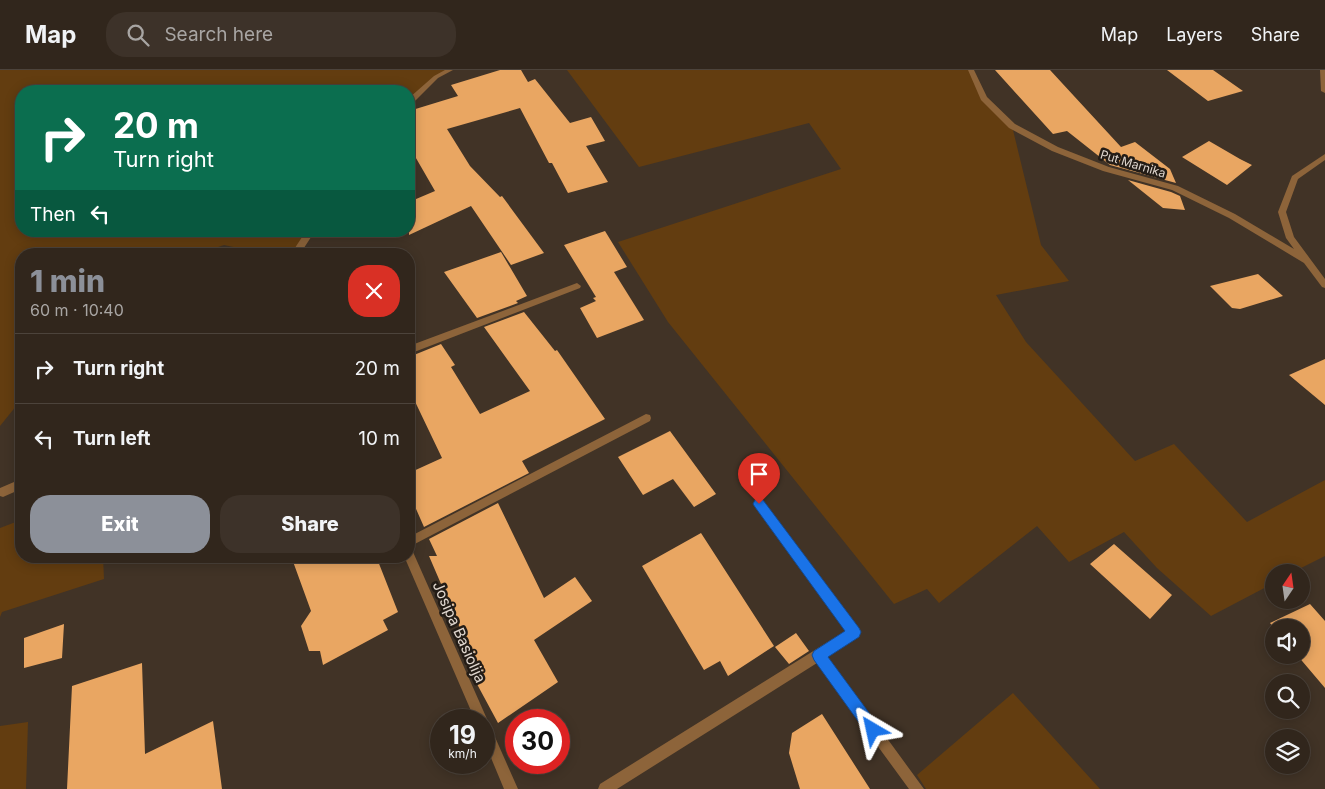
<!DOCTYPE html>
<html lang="en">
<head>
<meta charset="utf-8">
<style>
	:root { --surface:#31261c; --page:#3d3229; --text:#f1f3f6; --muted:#a8a5a3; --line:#4c433b; --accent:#8c9099 }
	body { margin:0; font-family:Inter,sans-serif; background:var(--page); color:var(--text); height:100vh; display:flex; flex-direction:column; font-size:19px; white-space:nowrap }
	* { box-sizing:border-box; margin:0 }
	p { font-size:16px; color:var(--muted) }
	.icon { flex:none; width:28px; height:28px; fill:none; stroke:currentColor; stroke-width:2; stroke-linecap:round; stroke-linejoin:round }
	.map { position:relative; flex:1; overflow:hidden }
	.sheet { position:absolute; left:15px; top:178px; width:400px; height:315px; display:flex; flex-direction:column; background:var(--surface); border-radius:20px; box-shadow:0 2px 12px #0003,0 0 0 1px var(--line) }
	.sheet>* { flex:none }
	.hud { position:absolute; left:15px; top:15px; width:400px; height:152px; border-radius:20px; box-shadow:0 2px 12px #0003,0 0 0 1px var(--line); background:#0b6e4f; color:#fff; overflow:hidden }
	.needle { width:32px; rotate:13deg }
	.tools { position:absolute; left:1265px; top:494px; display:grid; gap:10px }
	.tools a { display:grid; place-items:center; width:45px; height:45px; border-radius:50%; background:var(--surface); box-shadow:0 2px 12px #0003,0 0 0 1px var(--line); font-size:25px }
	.speed { position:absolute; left:430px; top:639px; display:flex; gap:10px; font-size:25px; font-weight:700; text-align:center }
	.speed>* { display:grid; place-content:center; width:65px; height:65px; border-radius:50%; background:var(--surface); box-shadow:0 2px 12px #0003,0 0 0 1px var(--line); line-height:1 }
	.speed small { font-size:12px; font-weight:400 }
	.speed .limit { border:8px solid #d22; background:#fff; color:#111 }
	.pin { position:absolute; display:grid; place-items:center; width:42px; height:42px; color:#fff; margin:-51px -21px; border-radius:50% 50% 50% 0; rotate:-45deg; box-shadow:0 0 5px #0007 }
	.pin .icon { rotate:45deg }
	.me { position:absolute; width:55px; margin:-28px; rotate:324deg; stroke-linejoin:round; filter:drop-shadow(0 0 4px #0008) }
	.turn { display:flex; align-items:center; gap:18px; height:105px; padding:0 15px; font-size:22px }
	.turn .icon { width:65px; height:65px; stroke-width:2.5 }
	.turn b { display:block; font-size:35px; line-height:42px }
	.then { display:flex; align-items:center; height:48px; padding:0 15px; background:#0003; gap:10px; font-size:19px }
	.round { display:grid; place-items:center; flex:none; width:52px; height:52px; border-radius:20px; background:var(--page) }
	.head { display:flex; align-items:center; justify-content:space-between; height:85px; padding:0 15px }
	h1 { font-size:30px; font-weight:800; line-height:38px; color:var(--accent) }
	.button { display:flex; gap:10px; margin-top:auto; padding:10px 15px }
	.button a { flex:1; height:58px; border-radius:20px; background:var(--accent); color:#fff; font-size:20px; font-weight:800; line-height:58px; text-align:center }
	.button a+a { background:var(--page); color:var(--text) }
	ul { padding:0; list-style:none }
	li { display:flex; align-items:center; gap:15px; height:70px; padding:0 15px; border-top:1px solid var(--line) }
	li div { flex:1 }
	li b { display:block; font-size:19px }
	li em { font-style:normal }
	header { display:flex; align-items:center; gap:30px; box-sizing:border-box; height:70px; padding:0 25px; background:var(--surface); border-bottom:1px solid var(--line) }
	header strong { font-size:24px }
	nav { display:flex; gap:28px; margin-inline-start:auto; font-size:18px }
	.search { width:350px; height:45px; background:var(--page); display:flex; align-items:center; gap:12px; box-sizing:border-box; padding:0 18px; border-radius:20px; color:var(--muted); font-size:19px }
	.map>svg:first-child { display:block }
	.green { fill:#633d10 }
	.building { fill:#e9a662 }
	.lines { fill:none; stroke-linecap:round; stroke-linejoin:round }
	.street { fill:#8d643a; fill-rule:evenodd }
	.route { fill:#1a73e8; stroke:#114b97 }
	.labels { text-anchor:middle; stroke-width:5; stroke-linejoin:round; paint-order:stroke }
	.far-street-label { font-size:12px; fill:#e0d7cf; stroke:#231c16 }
	.street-label { font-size:15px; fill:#e0d7cf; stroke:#231c16 }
</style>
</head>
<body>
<header>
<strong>Map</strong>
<div class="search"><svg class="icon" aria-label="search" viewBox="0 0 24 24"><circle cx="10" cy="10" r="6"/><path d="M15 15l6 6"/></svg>Search here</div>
<nav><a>Map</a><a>Layers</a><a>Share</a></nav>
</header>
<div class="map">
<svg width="1325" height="719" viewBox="0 0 1325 719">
	<rect width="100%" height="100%" fill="#413326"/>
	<!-- green -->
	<path class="green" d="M0,0H450L436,7L409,32V21H21V161H311L295,184H267L224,175L198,184H21V330L0,356Z
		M567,0H971L984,28L1012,56L1041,175L1069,211L996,225L1026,272L1135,391L1174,374L1247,452L1325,410V486L1293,502H1274V513L1211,546L1157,498L1124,462L1069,492L1037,456L939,533L927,519L894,534L668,252L618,172L841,99L809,53L639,97Z
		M21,450V486H103L104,509L2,542L0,547V458Z
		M1013,623L1100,719H926L917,705Z
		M28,652L26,719H0V656Z"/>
	<!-- building -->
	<path class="building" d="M500,0H521L528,12L535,9L570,53L591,47L605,71L586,76L608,112L568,123L552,93H549L520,38L447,59L470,96L500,127L502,126L544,183L511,195L471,136L409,165V132L435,121L409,76V41L458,26L451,15Z
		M995,0H1050L1121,77L1135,72L1170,99L1176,113L1110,95L1067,61L1053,64Z
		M1167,0H1213L1243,21L1208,31Z
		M1209,71L1240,89L1252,95L1227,115L1182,87Z
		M1128,110L1171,122L1180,126L1185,140L1163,138Z
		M605,161L627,197L614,202L644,250L597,268L580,238L596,231L593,228L596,227L564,175Z
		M501,182L527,226L516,231L518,233L477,248L444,202Z
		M1258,204L1283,226L1240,239L1232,238L1210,216Z
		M524,242L555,281L557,280L605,349L522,391L529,403L424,457L409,423V403L442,388L409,319V287L441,274L455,295L451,297L480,344L530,321L484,257Z
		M1325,289V335L1289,305Z
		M670,361L716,424L694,437L673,409L643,425L618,387Z
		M498,433L544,528L575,507L592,531L534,570L558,612L498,653L464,590L472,586L429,486H437L429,469Z
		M701,463L774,576L728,606L720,591L704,600L642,496Z
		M1114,474L1172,525L1150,549L1090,494Z
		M291,486H376L398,542L383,550L388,560L323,595L320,581H309L301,556L311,541Z
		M1310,534L1325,551V618L1297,585H1301V558H1274L1270,553Z
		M64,554L62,588L24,598V568Z
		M796,563L809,581L789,594L775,577Z
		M142,593L145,684L213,651L222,719H67L72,616Z
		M822,644L870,719H800L789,683L792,663Z"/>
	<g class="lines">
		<!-- street -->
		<path class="street" d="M445,0H453L438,8L412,34H409V28L434,6Z
			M968,0H974L987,27L1015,54L1058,77L1109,97L1178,116L1235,144L1294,179L1286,168L1278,142L1292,106L1325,84V90L1298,109L1286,142L1294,167L1325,209V218L1322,217L1304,193L1229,148L1172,120L1103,101L1052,81L1009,58L981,30Z
			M1320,0H1325V23L1321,21Z
			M306,161H315L300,184H291Z
			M577,213L581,216L580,218L409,284V276Z
			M646,344L650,345L651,348L650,351L409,477V467Z
			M21,409V419L3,427L0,426V418Z
			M759,429L763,431L859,558L861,562L859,566L827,586L924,719H909L817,593L617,719H598L600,714L847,560L755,437L754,434L755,431Z
			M409,481L413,482L518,719H504L484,671V650H475L404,486H409Z"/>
	</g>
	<!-- route -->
	<path class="route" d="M759,428L763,430L859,558L861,562L859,567L828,587L878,655L880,660L878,665L873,667L868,665L814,590L812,585L814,581L845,561L755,437L753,434L755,430Z"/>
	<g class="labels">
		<!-- far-street labels -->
		<g class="far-street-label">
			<text transform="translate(1133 94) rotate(17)" y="4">Put Marnika</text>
		</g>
		<!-- street labels -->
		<g class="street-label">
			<text transform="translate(459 562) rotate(66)" y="5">Josipa Basiolija</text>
		</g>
	</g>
</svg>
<div class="tools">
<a><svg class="needle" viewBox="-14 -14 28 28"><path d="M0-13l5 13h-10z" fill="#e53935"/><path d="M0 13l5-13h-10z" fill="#a8a5a3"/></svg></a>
<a><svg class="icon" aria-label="sound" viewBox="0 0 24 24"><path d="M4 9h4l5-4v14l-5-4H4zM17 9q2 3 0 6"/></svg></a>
<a><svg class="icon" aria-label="search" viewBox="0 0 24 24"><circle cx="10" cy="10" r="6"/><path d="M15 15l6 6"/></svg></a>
<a><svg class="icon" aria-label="layers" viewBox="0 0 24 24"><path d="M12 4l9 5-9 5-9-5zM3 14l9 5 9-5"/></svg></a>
</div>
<div class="speed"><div>19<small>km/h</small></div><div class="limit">30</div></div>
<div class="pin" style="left:759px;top:434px;background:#d93025"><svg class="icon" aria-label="arrive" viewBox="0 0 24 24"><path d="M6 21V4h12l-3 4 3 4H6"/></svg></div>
<svg class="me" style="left:873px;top:660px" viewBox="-20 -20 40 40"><path d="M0-17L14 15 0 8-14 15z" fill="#1a73e8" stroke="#fff" stroke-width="4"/></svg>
<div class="hud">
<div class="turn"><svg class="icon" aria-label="right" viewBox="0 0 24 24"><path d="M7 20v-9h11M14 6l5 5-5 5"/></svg><div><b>20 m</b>Turn right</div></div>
<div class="then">Then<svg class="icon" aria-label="left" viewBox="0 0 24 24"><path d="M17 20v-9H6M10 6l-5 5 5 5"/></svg></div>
</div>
<section class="sheet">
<div class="head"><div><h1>1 min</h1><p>60 m · 10:40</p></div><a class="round" style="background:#d93025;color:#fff"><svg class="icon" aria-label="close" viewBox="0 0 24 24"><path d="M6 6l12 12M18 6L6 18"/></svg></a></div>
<ul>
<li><svg class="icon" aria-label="right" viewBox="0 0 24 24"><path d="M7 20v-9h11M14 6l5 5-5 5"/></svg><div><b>Turn right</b></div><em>20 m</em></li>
<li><svg class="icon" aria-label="left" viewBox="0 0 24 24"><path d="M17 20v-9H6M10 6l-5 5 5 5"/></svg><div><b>Turn left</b></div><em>10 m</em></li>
</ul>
<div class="button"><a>Exit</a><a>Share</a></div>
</section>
</div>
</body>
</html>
